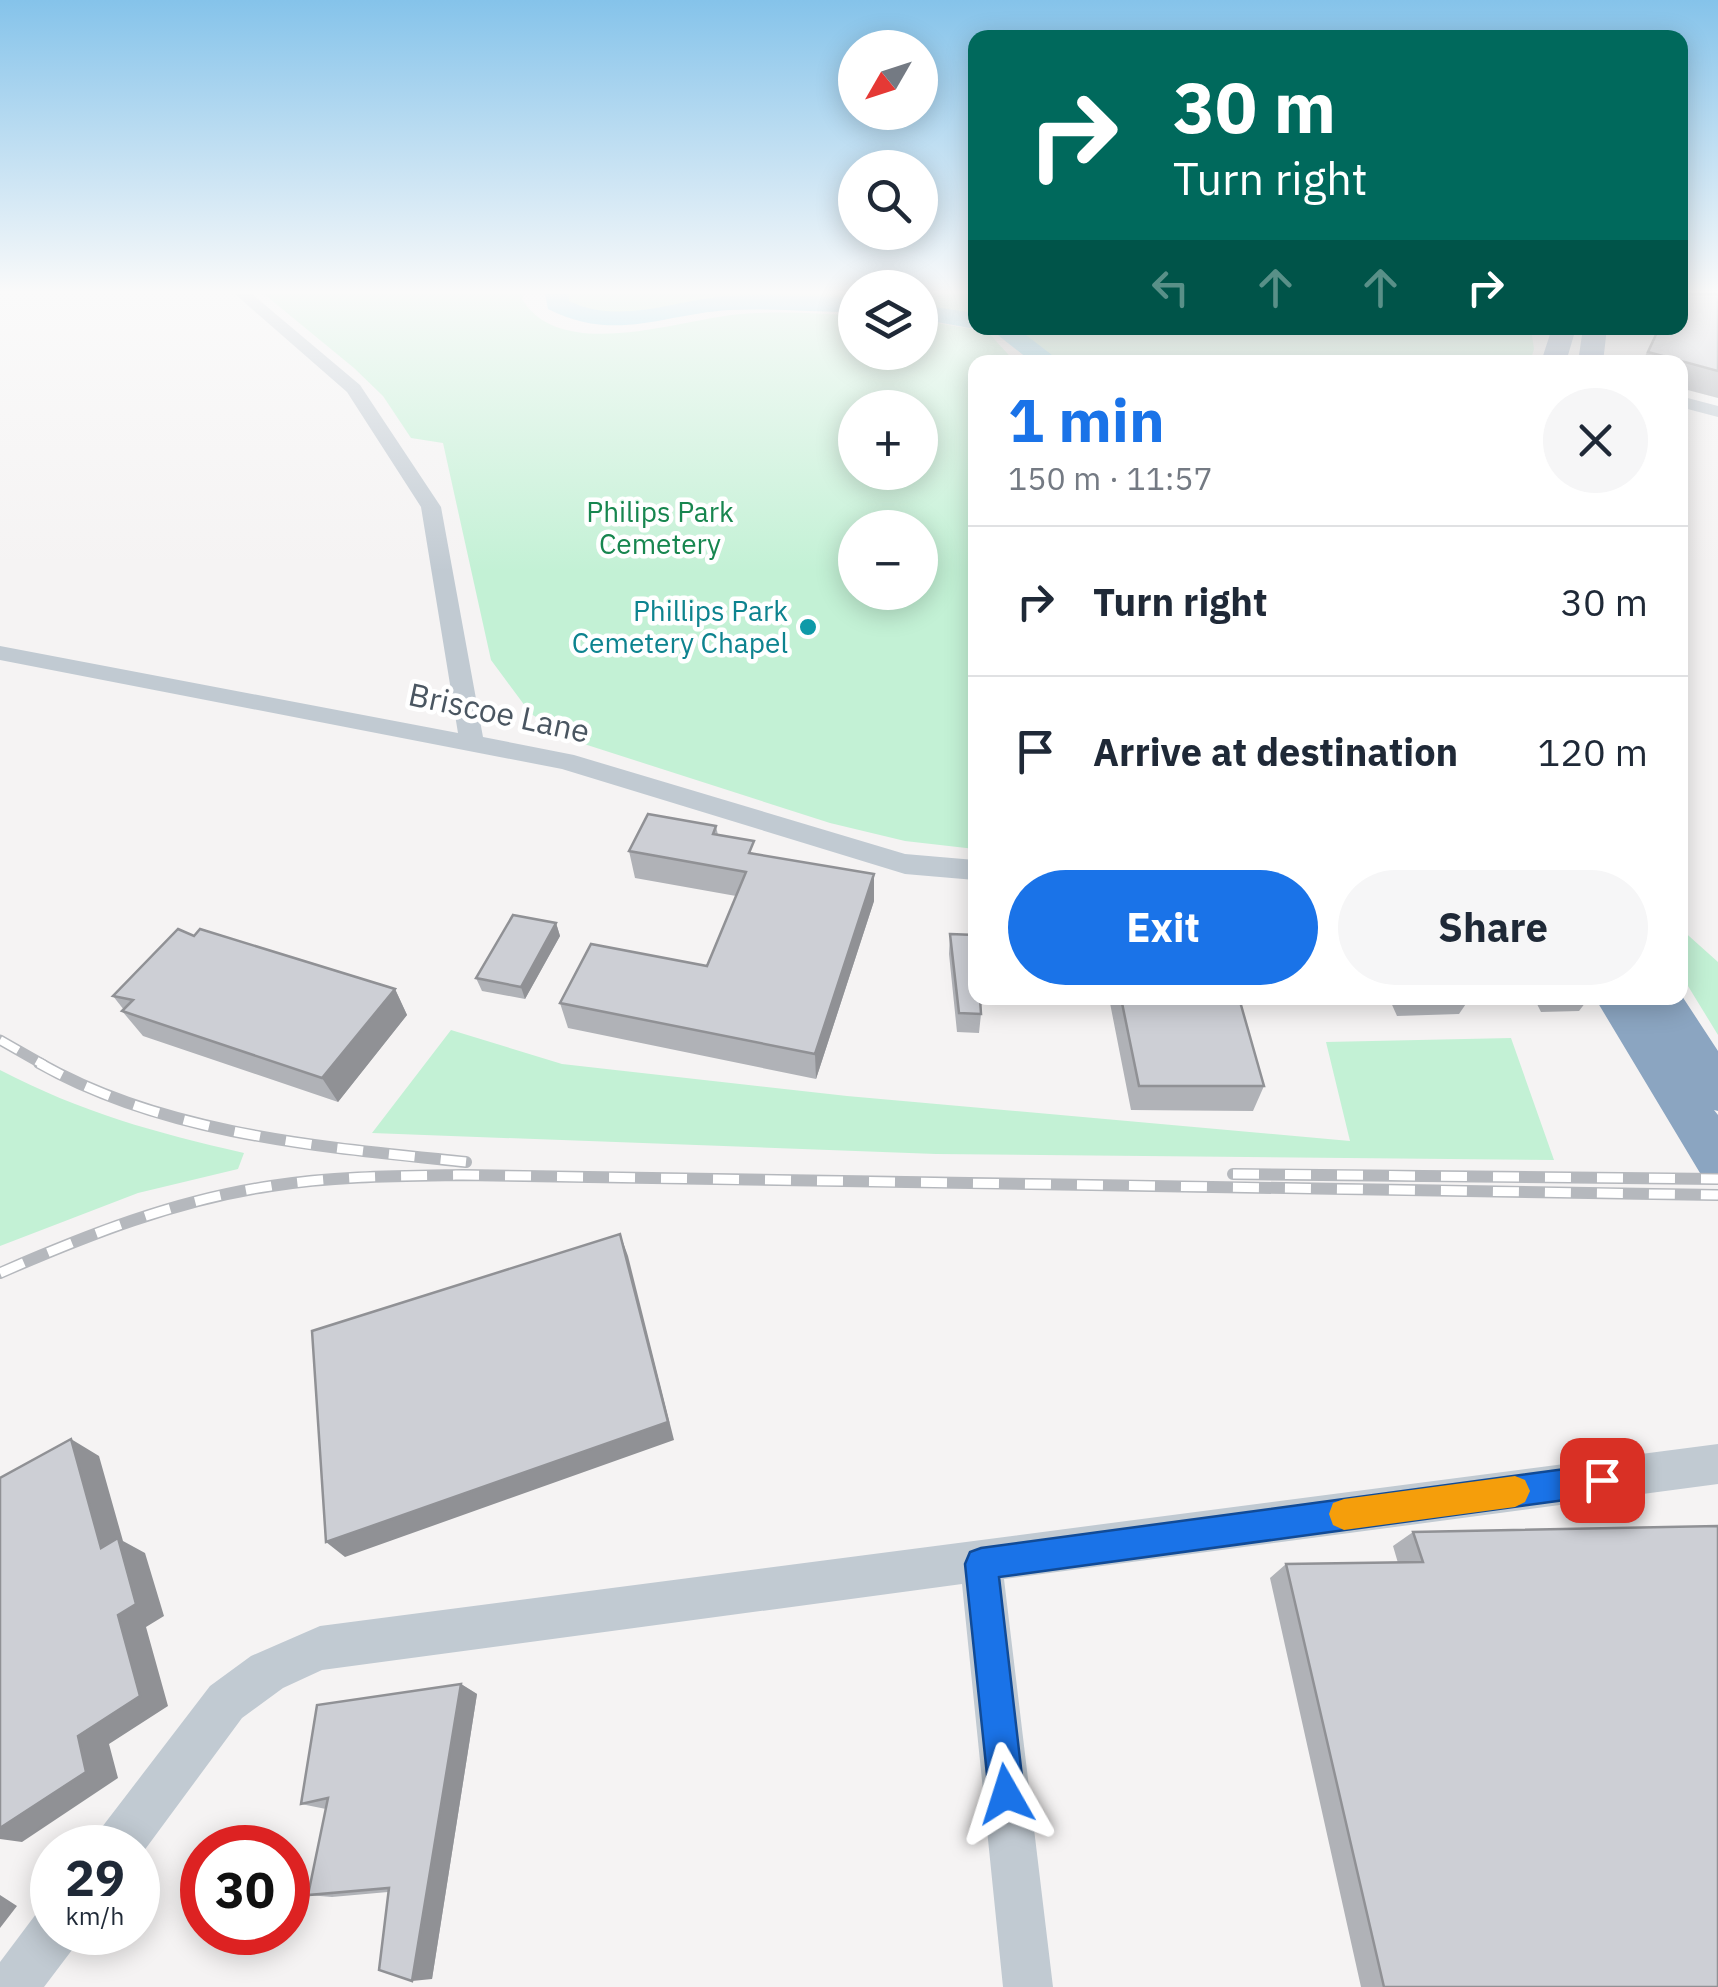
<!DOCTYPE html>
<html lang="en">
<head>
<meta charset="utf-8">
<style>
	:root { --surface:#fff; --page:#f6f6f7; --text:#1f2937; --muted:#747a83; --line:#e0e1e3; --accent:#1a73e8 }
	body { margin:0; font-family:"IBM Plex Sans",sans-serif; background:var(--page); color:var(--text); height:100vh; display:flex; flex-direction:column; font-size:38px; white-space:nowrap }
	* { box-sizing:border-box; margin:0 }
	p { font-size:32px; color:var(--muted) }
	.icon { flex:none; width:55px; height:55px; fill:none; stroke:currentColor; stroke-width:2; stroke-linecap:round; stroke-linejoin:round }
	.map { position:relative; flex:1; overflow:hidden }
	.panel { position:absolute; left:968px; top:355px; width:720px; height:650px; display:flex; flex-direction:column; background:var(--surface); border-radius:20px; box-shadow:0 5px 25px #0003 }
	.panel>* { flex:none }
	.banner { position:absolute; left:968px; top:30px; width:720px; height:305px; border-radius:20px; box-shadow:0 5px 25px #0003; background:#00695c; color:#fff; overflow:hidden }
	.needle { width:65px; rotate:231deg }
	.fabs { position:absolute; left:838px; top:30px; display:grid; gap:20px }
	.fabs a { display:grid; place-items:center; width:100px; height:100px; border-radius:50%; background:var(--surface); box-shadow:0 5px 25px #0003; font-size:50px }
	.speed { position:absolute; left:30px; top:1825px; display:flex; gap:20px; font-size:50px; font-weight:700; text-align:center }
	.speed>* { display:grid; place-content:center; width:130px; height:130px; border-radius:50%; background:var(--surface); box-shadow:0 5px 25px #0003; line-height:1 }
	.speed small { font-size:25px; font-weight:400 }
	.speed .limit { border:15px solid #d22; background:#fff; color:#111 }
	.pin { position:absolute; display:grid; place-items:center; width:85px; height:85px; color:#fff; margin:-42px; border-radius:20px; box-shadow:0 5px 15px #0006 }
	.me { position:absolute; width:110px; margin:-55px; rotate:354deg; stroke-linejoin:round; filter:drop-shadow(0 0 8px #0008) }
	.turn { display:flex; align-items:center; gap:35px; height:210px; padding:0 40px; font-size:45px }
	.turn .icon { width:130px; height:130px; stroke-width:2.5 }
	.turn b { display:block; font-size:70px; line-height:85px }
	.lanes { display:flex; align-items:center; height:95px; padding:0 40px; background:#0003; justify-content:center; gap:50px; direction:ltr }
	.lanes .off { opacity:.35 }
	.round { display:grid; place-items:center; flex:none; width:105px; height:105px; border-radius:52px; background:var(--page) }
	.headline { display:flex; align-items:center; justify-content:space-between; height:170px; padding:0 40px }
	h1 { font-size:60px; font-weight:700; line-height:75px; color:var(--accent) }
	.button { display:flex; gap:20px; margin-top:auto; padding:20px 40px }
	.button a { flex:1; height:115px; border-radius:60px; background:var(--accent); color:#fff; font-size:40px; font-weight:700; line-height:115px; text-align:center }
	.button a+a { background:var(--page); color:var(--text) }
	ul { padding:0; list-style:none }
	li { display:flex; align-items:center; gap:30px; height:150px; padding:0 40px; border-top:2px solid var(--line) }
	li div { flex:1 }
	li b { display:block; font-size:38px }
	li em { font-style:normal }
	.map>svg:first-child { display:block }
	.green { fill:#c3f1d5; fill-rule:evenodd }
	.lines { fill:none; stroke-linecap:round; stroke-linejoin:round }
	.river { fill:#90daee; fill-rule:evenodd }
	.minor { fill:#c1cad2; fill-rule:evenodd }
	.highway { fill:#8ba5c1; fill-rule:evenodd }
	.rail-far1-casing { stroke:#b5b8bd; stroke-width:11 }
	.rail-casing { stroke:#b5b8bd; stroke-width:12 }
	.rail-far1 { stroke:#fff; stroke-width:8; stroke-dasharray:21; stroke-linecap:butt }
	.rail { stroke:#fff; stroke-width:9; stroke-dasharray:26; stroke-linecap:butt }
	.wall { fill:#b0b2b7 }
	.shaded-wall { fill:#909195 }
	.building { fill:#cdcfd5; stroke:#909195; stroke-width:2.5 }
	.route { fill:#1a73e8; stroke:#114b97; stroke-width:2.5 }
	.slow { fill:#f59e0b }
	.culture-dot { fill:#0f9aa8; stroke:#fff; stroke-width:4 }
	.labels { text-anchor:middle; stroke-width:9; stroke-linejoin:round; paint-order:stroke }
	.far-park-label { font-size:28px; fill:#17864f; stroke:#fff }
	.far-culture-label { font-size:28px; fill:#0d838f; stroke:#fff; text-anchor:end }
	.street-label { font-size:32px; fill:#4a5661; stroke:#fff }
</style>
</head>
<body>
<div class="map">
<svg width="1718" height="1987" viewBox="0 0 1718 1987">
	<rect width="100%" height="100%" fill="#f5f3f3"/>
	<!-- green -->
	<path class="green" d="M264,294H525L522,299C561,364 681,319 740,314C778,311 817,313 855,316V352H920V320L988,332L1015,362H975V849L905,841L830,823L581,743L531,714L491,660L443,443L411,438L383,396L354,368ZM855,408H920V472H855ZM855,528H920V592H855Z
		M562,294H855V303C813,304 771,301 729,301C674,302 613,338 561,303Z
		M920,294H975V320L920,311Z
		M1004,328H1531L1534,349L1530,362H1050Z
		M1680,928L1718,962V1035L1680,973Z
		M451,1030L562,1064L847,1096L1350,1141L1326,1042L1511,1038L1554,1160L936,1154L372,1133Z
		M0,1070C83,1113 153,1132 244,1153L238,1169L138,1193L0,1246Z"/>
	<g class="lines">
		<!-- river -->
		<path class="river" d="M545,294H569V301C621,326 676,299 730,296C771,293 813,297 855,298V312C814,312 772,308 730,310C663,314 615,343 548,309Z
			M920,305L975,313V328H979L975,329L920,319Z
			M989,328H1017L1061,362H1032Z"/>
		<!-- minor -->
		<path class="minor" d="M235,294H252L360,385L441,507L483,737L574,755L905,854L975,860V880L905,874L562,769L0,660V646L458,733L421,507L347,392Z
			M1680,396L1718,406V417L1680,407Z
			M1718,1444V1484L1004,1579L1053,1987H1003L962,1584L322,1670L283,1688L242,1718L138,1859V1848H92L99,1831L210,1686L251,1656L320,1626Z
			M52,1908V1932H79L72,1950L44,1987H0V1962L36,1914Z"/>
		<!-- highway -->
		<path class="highway" d="M1552,328H1576L1566,362H1541Z
			M1583,328H1607L1603,362H1578Z
			M1680,993L1718,1051V1111L1714,1110L1718,1115V1180L1700,1173L1595,998H1680Z"/>
		<defs>
			<path id="rail-far1" d="M0,1040L44,1065"/>
			<path id="rail" d="M39,1063C166,1135 323,1147 466,1162
				M1233,1174L1718,1179
				M0,1273C87,1235 176,1200 271,1186C335,1176 399,1176 463,1175L1718,1195"/>
		</defs>
		<!-- rail-far1 casing -->
		<use href="#rail-far1" class="rail-far1-casing"/>
		<!-- rail casing -->
		<use href="#rail" class="rail-casing"/>
		<!-- rail-far1 -->
		<use href="#rail-far1" class="rail-far1"/>
		<!-- rail -->
		<use href="#rail" class="rail"/>
	</g>
	<!-- wall -->
	<path class="wall" d="M1718,294V398L1680,388V362H1642L1659,328Z
		M716,826L718,835L755,854L874,874V901L816,1079L568,1028L560,1003L707,966L736,896L635,878L629,851Z
		M556,923L560,936L525,999L482,991L476,978Z
		M950,934L981,1014L979,1033L957,1032L949,954Z
		M194,936L395,989L407,1015L338,1102L143,1036L122,1011L124,1010L113,996Z
		M1109,998H1239L1264,1086L1253,1111L1131,1110Z
		M1389,998H1470L1459,1014L1397,1016Z
		M1534,998H1589L1579,1011L1541,1012Z
		M1413,1532L1718,1987H1361L1270,1578L1286,1564L1398,1563L1393,1546Z
		M461,1684L477,1694L432,1979L388,1892L332,1897L308,1895L326,1809L301,1804Z"/>
	<!-- shaded-wall -->
	<path class="shaded-wall" d="M874,874V901L816,1079L815,1054Z
		M556,923L560,936L525,999L521,987Z
		M395,989L407,1015L338,1102L322,1078Z
		M620,1234L628,1256L674,1440L345,1557L326,1542Z
		M71,1439L99,1456L123,1541L145,1553L164,1616L146,1627L168,1706L109,1744L118,1778L22,1842L0,1839V1828L78,1736Z
		M461,1684L477,1694L432,1979L412,1981Z
		M0,1895L17,1906L0,1928Z"/>
	<!-- building -->
	<path class="building" d="M1680,294H1718V371L1648,352L1659,328H1680Z
		M648,814L716,826L713,834L754,841L749,853L874,874L815,1054L560,1003L591,944L707,966L746,872L629,851Z
		M513,915L556,923L521,987L476,978Z
		M178,929L194,936L200,929L395,989L322,1078L122,1011L133,1000L113,996Z
		M950,934L975,935V998H980L981,1014L959,1013Z
		M1121,998H1239L1264,1086H1139Z
		M620,1234L668,1422L326,1542L312,1331Z
		M71,1439L101,1548L118,1538L136,1604L118,1615L140,1696L78,1736L86,1772L0,1828V1478Z
		M1718,1526V1987H1384L1286,1564L1423,1562L1413,1532Z
		M461,1684L412,1981L379,1970L389,1888L308,1895L328,1798L301,1804L317,1705Z"/>
	<!-- sky -->
	<linearGradient id="sky" x2="0" y2="1"><stop stop-color="#85c3ea"/><stop offset="0.51" stop-color="#fafafa"/><stop offset="1" stop-color="#fafafa" stop-opacity="0"/></linearGradient>
	<rect width="1718" height="572" fill="url(#sky)"/>
	<!-- route -->
	<path class="route" d="M1602,1464L1613,1469L1617,1480L1613,1490L1602,1495L999,1577L1024,1794L1019,1807L1006,1812L994,1807L989,1794L965,1564L970,1552L981,1548Z"/>
	<!-- slow -->
	<path class="slow" d="M1515,1476L1525,1480L1530,1491L1525,1502L1515,1507L1344,1530L1333,1525L1329,1514L1333,1503L1344,1499Z"/>
	<!-- markers -->
	<circle class="culture-dot" cx="808" cy="627" r="10"/>
	<g class="labels">
		<!-- far-park labels -->
		<g class="far-park-label">
			<text x="660" y="522">Philips Park<tspan x="660" dy="32">Cemetery</tspan></text>
		</g>
		<!-- far-culture labels -->
		<g class="far-culture-label">
			<text x="788" y="621">Phillips Park<tspan x="788" dy="32">Cemetery Chapel</tspan></text>
		</g>
		<!-- street labels -->
		<g class="street-label">
			<text transform="translate(499 713) rotate(12)" y="11">Briscoe Lane</text>
		</g>
	</g>
</svg>
<div class="fabs">
<a><svg class="needle" viewBox="-14 -14 28 28"><path d="M0-13l5 13h-10z" fill="#e53935"/><path d="M0 13l5-13h-10z" fill="#747a83"/></svg></a>
<a><svg class="icon" aria-label="search" viewBox="0 0 24 24"><circle cx="10" cy="10" r="6"/><path d="M15 15l6 6"/></svg></a>
<a><svg class="icon" aria-label="layers" viewBox="0 0 24 24"><path d="M12 4l9 5-9 5-9-5zM3 14l9 5 9-5"/></svg></a>
<a>+</a>
<a>−</a>
</div>
<div class="speed"><div>29<small>km/h</small></div><div class="limit">30</div></div>
<div class="pin" style="left:1602px;top:1480px;background:#d93025"><svg class="icon" aria-label="arrive" viewBox="0 0 24 24"><path d="M6 21V4h12l-3 4 3 4H6"/></svg></div>
<svg class="me" style="left:1006px;top:1794px" viewBox="-20 -20 40 40"><path d="M0-17L14 15 0 8-14 15z" fill="#1a73e8" stroke="#fff" stroke-width="4"/></svg>
<div class="banner">
<div class="turn"><svg class="icon" aria-label="right" viewBox="0 0 24 24"><path d="M7 20v-9h11M14 6l5 5-5 5"/></svg><div><b>30 m</b>Turn right</div></div>
<div class="lanes"><svg class="icon off" aria-label="left" viewBox="0 0 24 24"><path d="M17 20v-9H6M10 6l-5 5 5 5"/></svg><svg class="icon off" aria-label="ahead" viewBox="0 0 24 24"><path d="M12 20V5M6 11l6-6 6 6"/></svg><svg class="icon off" aria-label="ahead" viewBox="0 0 24 24"><path d="M12 20V5M6 11l6-6 6 6"/></svg><svg class="icon" aria-label="right" viewBox="0 0 24 24"><path d="M7 20v-9h11M14 6l5 5-5 5"/></svg></div>
</div>
<section class="panel">
<div class="headline"><div><h1>1 min</h1><p>150 m · 11:57</p></div><a class="round"><svg class="icon" aria-label="close" viewBox="0 0 24 24"><path d="M6 6l12 12M18 6L6 18"/></svg></a></div>
<ul>
<li><svg class="icon" aria-label="right" viewBox="0 0 24 24"><path d="M7 20v-9h11M14 6l5 5-5 5"/></svg><div><b>Turn right</b></div><em>30 m</em></li>
<li><svg class="icon" aria-label="arrive" viewBox="0 0 24 24"><path d="M6 21V4h12l-3 4 3 4H6"/></svg><div><b>Arrive at destination</b></div><em>120 m</em></li>
</ul>
<div class="button"><a>Exit</a><a>Share</a></div>
</section>
</div>
</body>
</html>
